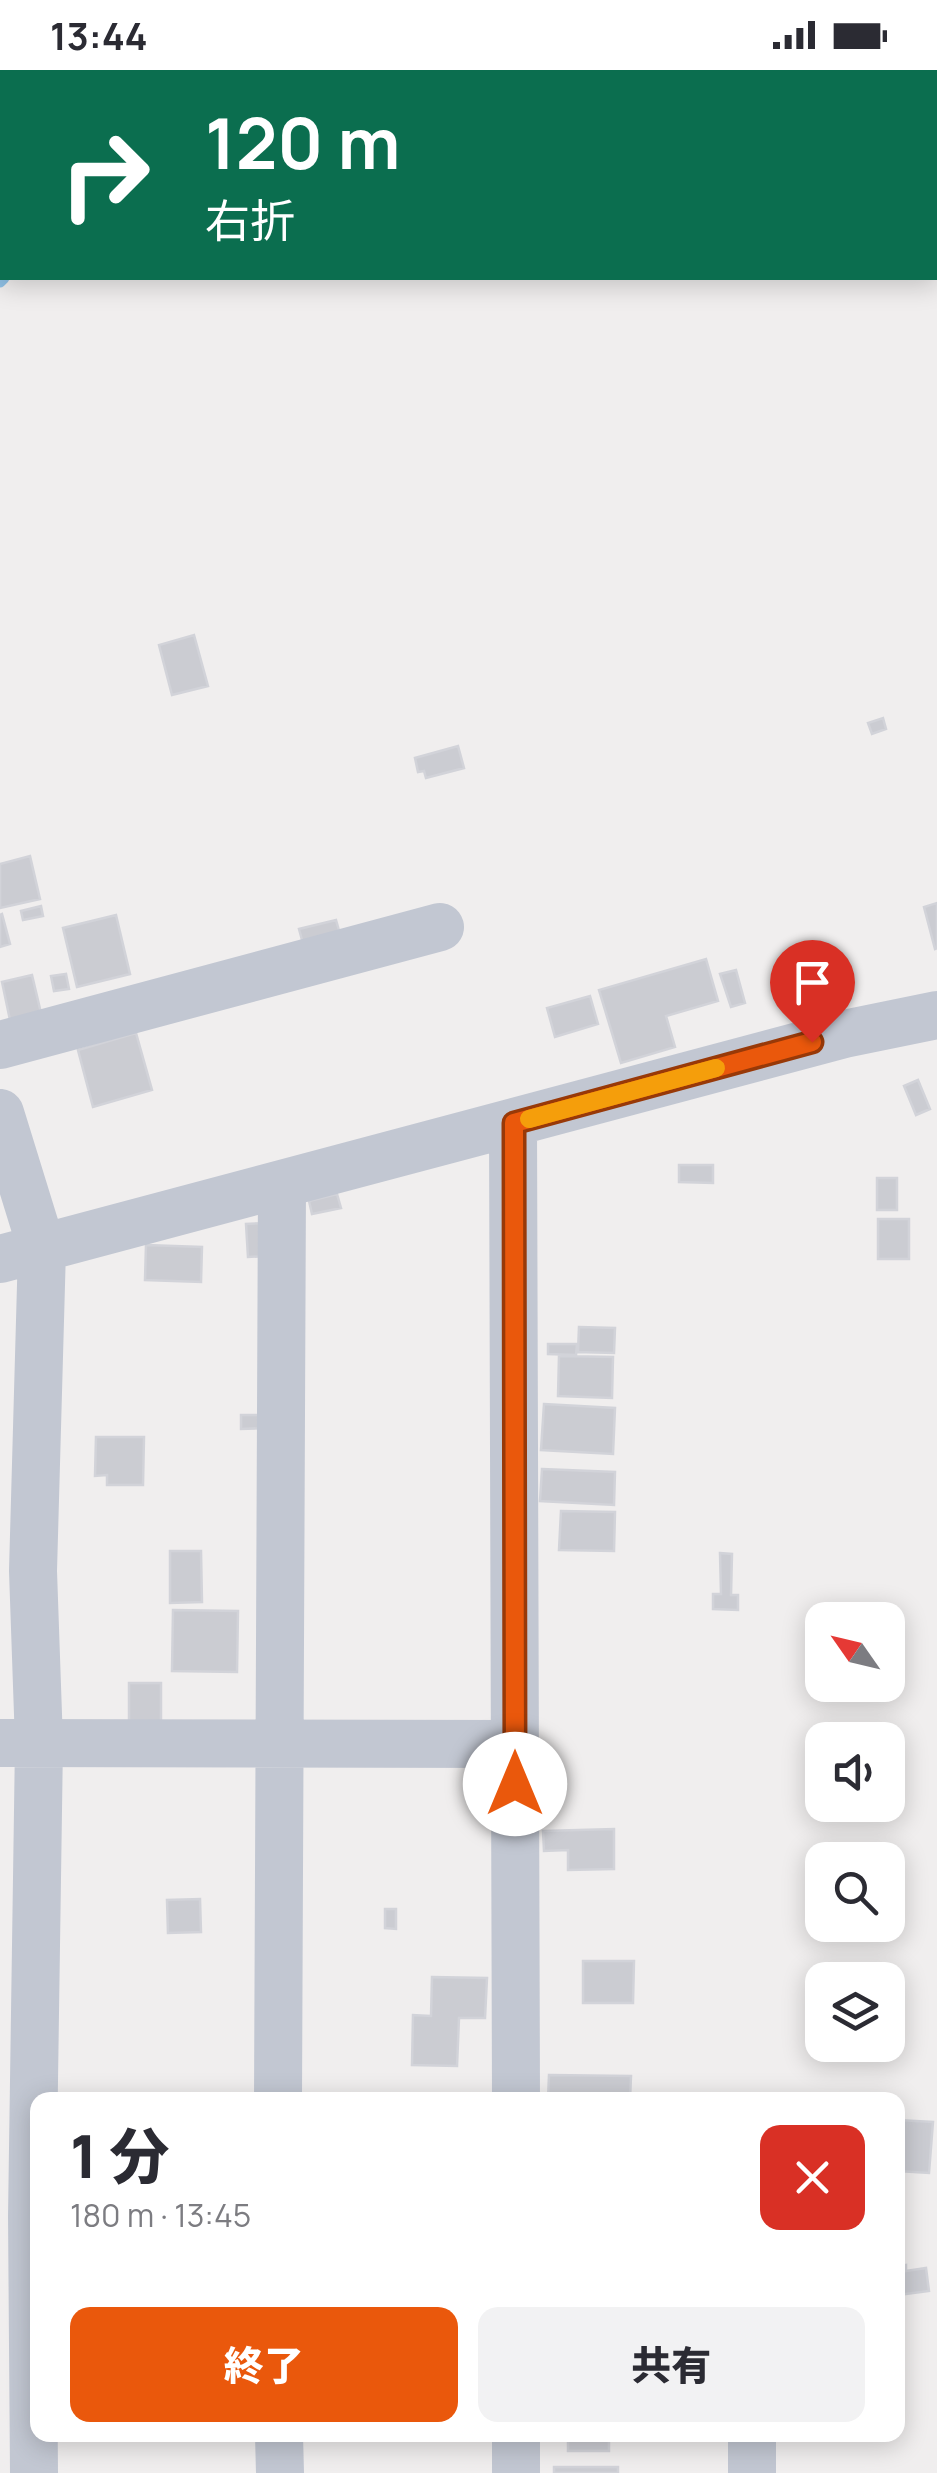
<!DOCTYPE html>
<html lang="ja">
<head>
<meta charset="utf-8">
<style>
	:root { --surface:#fff; --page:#f2f2f3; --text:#2b2b33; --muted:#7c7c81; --accent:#ea580c }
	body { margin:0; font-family:Manrope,"Noto Sans JP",sans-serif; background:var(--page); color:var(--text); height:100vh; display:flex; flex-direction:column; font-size:38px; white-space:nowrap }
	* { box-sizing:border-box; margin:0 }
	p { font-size:32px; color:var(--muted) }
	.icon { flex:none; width:55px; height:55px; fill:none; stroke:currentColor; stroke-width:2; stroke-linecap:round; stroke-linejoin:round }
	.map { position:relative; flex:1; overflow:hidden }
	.details { position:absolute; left:30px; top:2022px; width:875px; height:350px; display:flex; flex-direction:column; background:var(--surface); border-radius:20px; box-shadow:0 5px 25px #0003 }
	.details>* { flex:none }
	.guide { position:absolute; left:0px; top:0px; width:938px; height:210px; box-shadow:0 5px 25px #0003; background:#0b6e4f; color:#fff; overflow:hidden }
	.needle { width:65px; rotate:304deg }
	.fabs { position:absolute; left:805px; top:1532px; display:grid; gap:20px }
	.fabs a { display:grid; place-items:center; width:100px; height:100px; border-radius:20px; background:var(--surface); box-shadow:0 5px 25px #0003; font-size:50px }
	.pin { position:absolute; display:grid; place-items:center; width:85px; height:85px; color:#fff; margin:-102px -42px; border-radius:50% 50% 50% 0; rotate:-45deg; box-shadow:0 0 10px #0007 }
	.pin .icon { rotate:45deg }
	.me { position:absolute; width:110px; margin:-55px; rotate:0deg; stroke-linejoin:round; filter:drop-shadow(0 0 8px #0008) }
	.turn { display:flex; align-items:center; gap:35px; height:210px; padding:0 40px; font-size:45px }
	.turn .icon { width:130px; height:130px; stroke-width:2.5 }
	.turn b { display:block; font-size:70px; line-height:85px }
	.round { display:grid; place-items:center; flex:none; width:105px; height:105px; border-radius:20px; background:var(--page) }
	.summary { display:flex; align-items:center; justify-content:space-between; height:170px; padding:0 40px }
	h1 { font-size:60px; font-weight:800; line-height:75px }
	.primary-button { display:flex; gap:20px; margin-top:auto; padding:20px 40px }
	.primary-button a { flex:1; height:115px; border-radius:20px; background:var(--accent); color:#fff; font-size:40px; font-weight:800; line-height:115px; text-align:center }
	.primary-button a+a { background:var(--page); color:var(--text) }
	.status { display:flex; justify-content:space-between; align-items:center; height:70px; padding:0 50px; background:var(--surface); direction:ltr }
	.status svg { height:28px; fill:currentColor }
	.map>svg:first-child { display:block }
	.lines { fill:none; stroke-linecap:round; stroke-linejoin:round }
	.stream { stroke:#8fc0e5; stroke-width:11 }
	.building { fill:#cbccd2; stroke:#d2d3d9; stroke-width:2.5 }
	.minor { stroke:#c2c7d2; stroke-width:48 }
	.route-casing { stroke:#983908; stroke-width:25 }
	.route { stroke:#ea580c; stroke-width:18 }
	.slow { stroke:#f59e0b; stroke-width:18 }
</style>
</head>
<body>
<div class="status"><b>13:44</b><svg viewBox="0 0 49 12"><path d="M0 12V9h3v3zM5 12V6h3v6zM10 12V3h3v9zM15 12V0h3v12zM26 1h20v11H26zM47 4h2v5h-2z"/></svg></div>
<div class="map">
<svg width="937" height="2403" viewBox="0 0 937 2403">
	<rect width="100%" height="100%" fill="#f0eeee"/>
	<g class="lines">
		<!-- stream -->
		<path class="stream" d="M204,2L206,0
			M0,212L4,208"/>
	</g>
	<!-- building -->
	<path class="building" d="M194,565L208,616L172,625L159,575Z
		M883,648L886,659L872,664L868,653Z
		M458,676L464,698L426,708L424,701L418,702L415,688Z
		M30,786L40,829L0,838V794Z
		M937,833V878L935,879L924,837Z
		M41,836L43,846L23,850L21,841Z
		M2,844L10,874L0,877V845Z
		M116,845L130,904L77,917L63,858Z
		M336,850L342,871L305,881L299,859Z
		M706,889L718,931L666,946L675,977L621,993L599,920Z
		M736,900L745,933L731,937L720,904Z
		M66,904L69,919L54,921L51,906Z
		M32,905L41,943L10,950L2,912Z
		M590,926L598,954L555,967L547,938Z
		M136,963L152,1020L93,1037L78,980Z
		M918,1010L930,1039L916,1045L904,1016Z
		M679,1095H713V1113L679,1112Z
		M877,1108H897V1140H877Z
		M337,1124L341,1138L312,1144L309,1131Z
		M878,1149H909V1189H878Z
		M267,1153L269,1186L248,1187L246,1154Z
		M146,1175L202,1177L201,1212L145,1210Z
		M579,1257L615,1258L614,1283L578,1282Z
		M548,1274H577L576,1285L548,1284Z
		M559,1286L613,1287L612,1328L558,1326Z
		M544,1334L615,1338L613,1384L541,1380Z
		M241,1345H265V1358L241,1359Z
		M96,1367H144L143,1415H107V1405L95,1406Z
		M542,1399L615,1402L614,1435L540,1431Z
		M561,1441L615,1442L614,1481L559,1480Z
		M170,1481H201L202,1532L170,1533Z
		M720,1483L732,1484L731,1525H738V1540L713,1539V1524H721Z
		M173,1540L238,1541L237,1602L172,1601Z
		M129,1613H161V1655H129Z
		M614,1759V1799L568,1800V1780L544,1781L543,1761Z
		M200,1829L201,1862L168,1863L167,1830Z
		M385,1839H396V1859L385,1858Z
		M583,1891H634L633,1933H583Z
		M432,1907L487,1908L485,1948H459L457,1996L412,1995L413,1945L431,1946Z
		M549,2005L631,2006L630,2030H548Z
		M898,2050L933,2052L929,2103L898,2101Z
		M906,2195V2201L926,2198L929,2221L898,2225V2196Z
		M568,2365H609V2381H568Z
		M554,2397H618V2403H554Z"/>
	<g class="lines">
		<!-- minor -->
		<path class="minor" d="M0,975L440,857
			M0,1043L42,1179L33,1501L39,1673L32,2146L34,2403
			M513,1053L516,2030
			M0,1189L844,964L937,945
			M0,1673L515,1674
			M278,2030L282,1115
			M279,2365L280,2403
			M752,2365V2403
			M516,2403V2365"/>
	</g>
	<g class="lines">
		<defs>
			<path id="route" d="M515,1714L514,1053L812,972"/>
		</defs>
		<!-- route casing -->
		<use href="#route" class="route-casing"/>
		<!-- route -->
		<use href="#route" class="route"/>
		<!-- slow -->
		<path class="slow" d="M529,1049L716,998"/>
	</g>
</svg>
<div class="fabs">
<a><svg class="needle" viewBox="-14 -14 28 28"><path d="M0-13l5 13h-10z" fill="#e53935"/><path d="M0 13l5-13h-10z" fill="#7c7c81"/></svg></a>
<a><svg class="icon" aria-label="sound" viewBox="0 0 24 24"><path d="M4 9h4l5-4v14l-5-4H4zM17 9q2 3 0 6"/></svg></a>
<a><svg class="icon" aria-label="search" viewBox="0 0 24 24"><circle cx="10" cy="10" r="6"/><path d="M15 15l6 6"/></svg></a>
<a><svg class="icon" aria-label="layers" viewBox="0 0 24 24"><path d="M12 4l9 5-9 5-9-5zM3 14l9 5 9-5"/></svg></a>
</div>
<div class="pin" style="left:812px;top:972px;background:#d93025"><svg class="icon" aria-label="arrive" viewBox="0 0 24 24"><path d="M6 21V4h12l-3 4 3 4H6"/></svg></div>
<svg class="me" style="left:515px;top:1714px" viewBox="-20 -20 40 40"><circle r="19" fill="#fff"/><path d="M0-13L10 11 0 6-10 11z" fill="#ea580c"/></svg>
<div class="guide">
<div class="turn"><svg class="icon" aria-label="right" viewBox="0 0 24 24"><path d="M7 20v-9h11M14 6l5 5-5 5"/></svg><div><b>120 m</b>右折</div></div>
</div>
<section class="details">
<div class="summary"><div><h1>1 分</h1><p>180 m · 13:45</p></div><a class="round" style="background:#d93025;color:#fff"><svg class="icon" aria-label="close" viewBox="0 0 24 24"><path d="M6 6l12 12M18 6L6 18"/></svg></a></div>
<div class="primary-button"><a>終了</a><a>共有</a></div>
</section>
</div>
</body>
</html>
